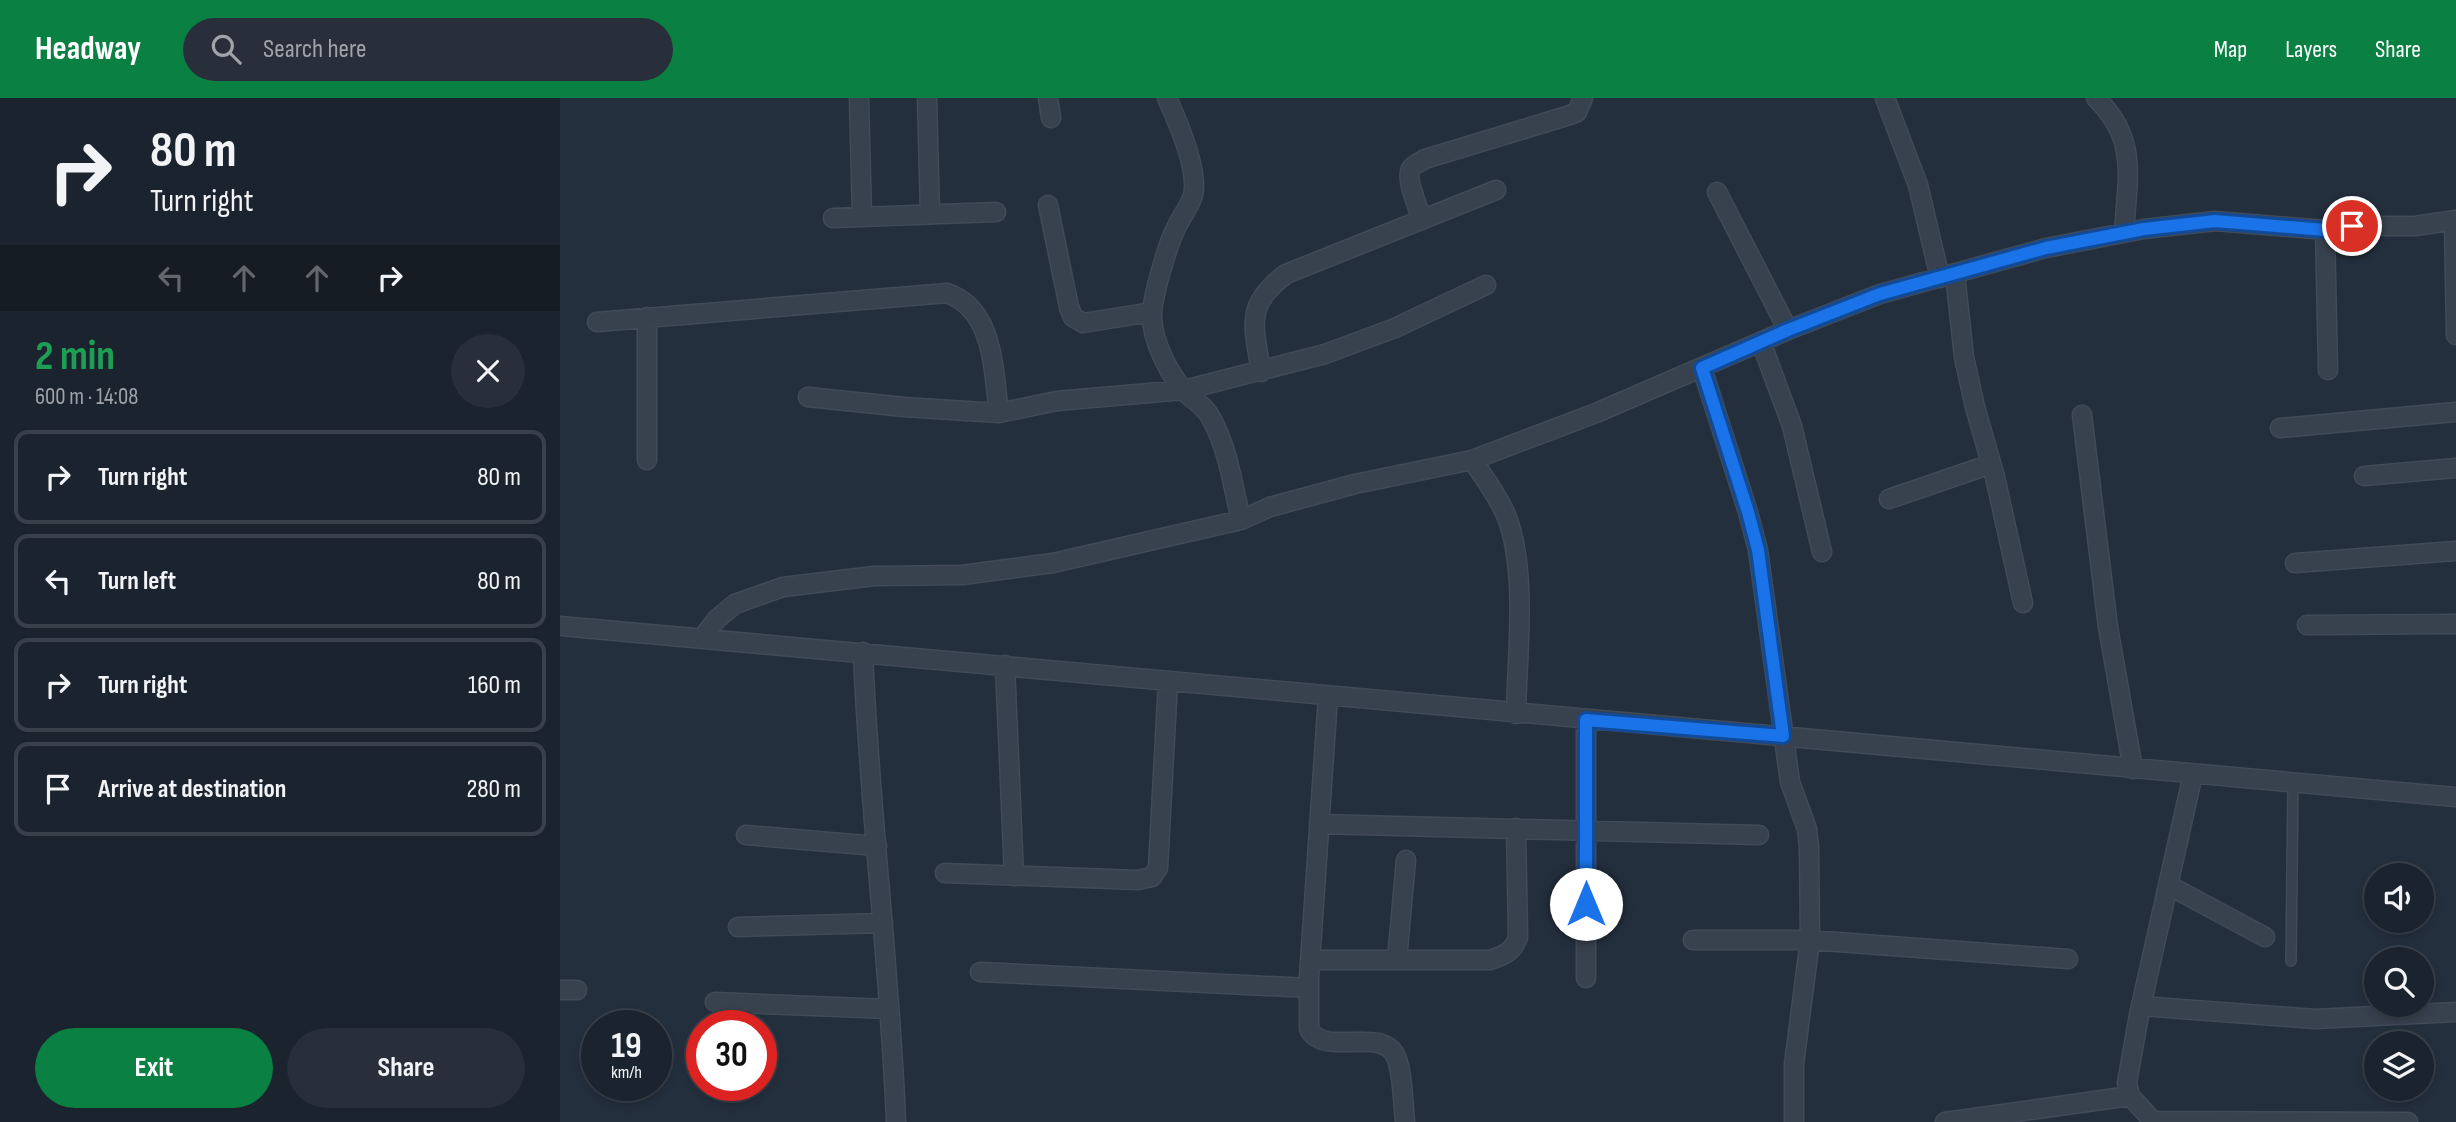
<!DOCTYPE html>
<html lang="en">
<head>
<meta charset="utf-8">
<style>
	:root { --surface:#1b232e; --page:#282f3a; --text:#f1f3f6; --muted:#a0a4aa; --line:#39404a; --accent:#0b8043 }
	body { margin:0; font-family:"Sofia Sans Condensed",sans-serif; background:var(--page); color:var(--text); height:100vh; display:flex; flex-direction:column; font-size:26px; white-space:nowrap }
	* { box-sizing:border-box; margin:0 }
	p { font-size:23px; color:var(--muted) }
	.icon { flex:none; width:38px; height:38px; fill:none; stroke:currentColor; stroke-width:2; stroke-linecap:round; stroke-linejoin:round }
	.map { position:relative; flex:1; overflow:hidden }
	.drawer { display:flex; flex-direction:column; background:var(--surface); width:560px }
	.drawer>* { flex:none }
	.banner { background:#1b232e; color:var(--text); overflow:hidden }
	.controls { position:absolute; left:1804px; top:765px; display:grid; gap:14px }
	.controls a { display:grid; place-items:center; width:70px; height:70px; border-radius:50%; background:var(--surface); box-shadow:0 4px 10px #0003,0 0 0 2px var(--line); font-size:35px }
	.speed { position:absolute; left:21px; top:912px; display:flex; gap:14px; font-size:35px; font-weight:700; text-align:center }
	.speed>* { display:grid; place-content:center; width:91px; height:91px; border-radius:50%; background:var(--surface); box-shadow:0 4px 10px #0003,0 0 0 2px var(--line); line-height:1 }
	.speed small { font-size:18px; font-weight:400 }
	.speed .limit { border:10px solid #d22; background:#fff; color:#111 }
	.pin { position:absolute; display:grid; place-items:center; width:60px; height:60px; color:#fff; margin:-30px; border:4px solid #fff; border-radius:50%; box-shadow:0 2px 7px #0007 }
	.me { position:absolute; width:77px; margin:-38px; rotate:0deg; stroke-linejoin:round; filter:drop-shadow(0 0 5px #0008) }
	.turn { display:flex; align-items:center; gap:24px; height:147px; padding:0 35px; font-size:32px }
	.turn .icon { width:91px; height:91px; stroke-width:2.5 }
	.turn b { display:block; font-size:49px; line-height:60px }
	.lanes { display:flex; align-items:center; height:66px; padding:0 35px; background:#0003; justify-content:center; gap:35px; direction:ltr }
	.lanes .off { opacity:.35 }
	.round { display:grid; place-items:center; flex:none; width:74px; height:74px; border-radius:37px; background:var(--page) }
	.summary { display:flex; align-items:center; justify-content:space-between; height:119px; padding:0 35px }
	h1 { font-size:42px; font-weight:700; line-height:52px; color:#1e9e55 }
	.button { display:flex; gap:14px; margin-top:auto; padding:14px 35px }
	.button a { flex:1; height:80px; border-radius:42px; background:var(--accent); color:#fff; font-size:28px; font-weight:700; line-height:80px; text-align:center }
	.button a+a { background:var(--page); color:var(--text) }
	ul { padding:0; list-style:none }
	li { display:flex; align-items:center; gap:21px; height:94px; margin:0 14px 10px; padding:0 21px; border:4px solid var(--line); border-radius:14px }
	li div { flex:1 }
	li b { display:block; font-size:26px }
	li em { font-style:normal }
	header { display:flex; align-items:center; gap:42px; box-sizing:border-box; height:98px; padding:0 35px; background:var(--accent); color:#fff }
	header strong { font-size:33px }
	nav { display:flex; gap:38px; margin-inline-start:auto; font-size:24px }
	.search { width:490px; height:63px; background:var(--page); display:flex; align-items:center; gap:18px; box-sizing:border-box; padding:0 24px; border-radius:38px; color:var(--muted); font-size:26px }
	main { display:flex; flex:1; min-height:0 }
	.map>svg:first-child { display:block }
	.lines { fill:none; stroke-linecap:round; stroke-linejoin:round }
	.service-casing { stroke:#414a57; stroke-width:12 }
	.minor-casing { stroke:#414a57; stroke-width:21 }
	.service { stroke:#38414e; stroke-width:9 }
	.minor { stroke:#38414e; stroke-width:18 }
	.route-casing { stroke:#114b97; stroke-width:18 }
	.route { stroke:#1a73e8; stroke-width:12 }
</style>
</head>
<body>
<header>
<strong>Headway</strong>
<div class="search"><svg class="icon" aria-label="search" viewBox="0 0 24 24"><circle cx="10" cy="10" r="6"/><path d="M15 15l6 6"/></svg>Search here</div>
<nav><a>Map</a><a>Layers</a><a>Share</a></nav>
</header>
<main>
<section class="drawer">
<div class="banner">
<div class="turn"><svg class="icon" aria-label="right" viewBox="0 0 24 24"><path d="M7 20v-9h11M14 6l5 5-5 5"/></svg><div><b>80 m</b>Turn right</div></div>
<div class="lanes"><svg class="icon off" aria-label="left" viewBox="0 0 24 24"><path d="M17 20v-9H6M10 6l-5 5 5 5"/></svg><svg class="icon off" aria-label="ahead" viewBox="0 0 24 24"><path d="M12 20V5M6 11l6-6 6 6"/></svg><svg class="icon off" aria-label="ahead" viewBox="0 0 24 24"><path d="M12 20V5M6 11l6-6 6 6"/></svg><svg class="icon" aria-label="right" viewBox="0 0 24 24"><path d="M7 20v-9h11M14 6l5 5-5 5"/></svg></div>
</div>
<div class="summary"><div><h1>2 min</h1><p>600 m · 14:08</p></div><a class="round"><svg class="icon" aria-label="close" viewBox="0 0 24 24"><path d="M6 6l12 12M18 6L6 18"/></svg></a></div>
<ul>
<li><svg class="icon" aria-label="right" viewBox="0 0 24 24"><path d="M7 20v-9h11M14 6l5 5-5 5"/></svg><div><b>Turn right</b></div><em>80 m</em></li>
<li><svg class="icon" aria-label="left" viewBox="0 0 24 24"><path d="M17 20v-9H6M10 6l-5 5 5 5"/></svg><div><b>Turn left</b></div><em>80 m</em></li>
<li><svg class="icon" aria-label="right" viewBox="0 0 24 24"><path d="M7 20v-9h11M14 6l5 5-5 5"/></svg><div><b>Turn right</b></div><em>160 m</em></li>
<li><svg class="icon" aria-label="arrive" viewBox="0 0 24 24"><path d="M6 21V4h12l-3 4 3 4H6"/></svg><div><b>Arrive at destination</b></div><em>280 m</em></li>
</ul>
<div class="button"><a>Exit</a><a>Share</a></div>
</section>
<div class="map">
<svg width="1896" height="1024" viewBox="0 0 1896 1024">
	<rect width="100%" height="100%" fill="#242f3e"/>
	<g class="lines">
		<defs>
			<path id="service" d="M1731,863L1733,685"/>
			<path id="minor" d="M299,0L302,119
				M367,0L370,116
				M488,0L491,20
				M607,0C617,22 639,73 633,97C630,108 621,119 616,130C608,145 592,200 592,217C592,243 608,274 625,294C633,302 646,309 651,320C668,350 673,388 681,422
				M1325,0L1358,87L1380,180
				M1536,0C1579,42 1567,80 1564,135
				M1157,94L1228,232
				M488,107L509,209L513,219L523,225L592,214
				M273,120L436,114
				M862,122C859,111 845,81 851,71C854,66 861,64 865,61L1010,17L1017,14L1023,0
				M1894,122L1896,237
				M1765,132L1768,272
				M1395,176L1404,259L1415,309L1435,379L1463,505
				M87,219V362
				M37,224L387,195C435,212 433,273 439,315
				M1201,244L1232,328L1262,454
				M1142,270L1188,414L1198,452L1230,684L1247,731L1249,749L1250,842L1234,966V1024
				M701,274C694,228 684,207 726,176L936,92
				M248,299L344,309L439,315L497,303L624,292L765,256L835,230L926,187
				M1522,317L1548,529L1573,671
				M1720,330L1896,314
				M912,362C925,380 937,397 946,417C968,472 957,557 956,616
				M1804,378L1896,370
				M1329,401L1431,366
				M1735,465L1896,453
				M1747,527L1896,526
				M0,528L1896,699
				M142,540L157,521L175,506L223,489L314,478L402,477L493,465L681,422L710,409L795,386L912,362L1036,315L1228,232L1320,196L1486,150L1584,131L1655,123L1765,132L1792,128H1855L1896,122
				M303,554C309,711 330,867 336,1024
				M445,567L454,778
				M768,598L749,879V931C764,960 822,927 836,959C843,975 843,1006 845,1024
				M759,726L1199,737
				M186,737L317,748
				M385,775L578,782L592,779L598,770L608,583
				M1608,787L1705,839
				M178,829L323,825
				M1133,842H1250L1508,861
				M751,862H930C945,857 953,854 958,839L956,730
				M837,862L846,762
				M420,874L749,890
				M1026,880V622
				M0,892H17
				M155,904L328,911
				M1581,908L1755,921L1896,914
				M1593,1023L1848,1024
				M1385,1024L1570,998
				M1594,1024L1570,998L1567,985L1579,917L1633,676"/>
		</defs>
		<!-- service casing -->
		<use href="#service" class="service-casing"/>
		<!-- minor casing -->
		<use href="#minor" class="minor-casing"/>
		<!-- service -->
		<use href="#service" class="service"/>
		<!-- minor -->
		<use href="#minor" class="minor"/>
	</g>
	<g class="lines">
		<defs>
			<path id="route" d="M1026,806V622L1223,638L1198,452L1188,414L1142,270L1228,232L1320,196L1486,150L1584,131L1655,123L1765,132L1792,128"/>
		</defs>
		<!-- route casing -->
		<use href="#route" class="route-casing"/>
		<!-- route -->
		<use href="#route" class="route"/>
	</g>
</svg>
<div class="controls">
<a><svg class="icon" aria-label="sound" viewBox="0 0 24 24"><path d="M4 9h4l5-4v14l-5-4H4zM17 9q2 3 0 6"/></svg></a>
<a><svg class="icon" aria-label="search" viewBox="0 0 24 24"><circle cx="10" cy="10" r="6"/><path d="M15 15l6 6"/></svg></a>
<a><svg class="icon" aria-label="layers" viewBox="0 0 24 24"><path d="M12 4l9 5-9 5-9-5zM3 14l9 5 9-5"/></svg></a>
</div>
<div class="speed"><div>19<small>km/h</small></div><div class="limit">30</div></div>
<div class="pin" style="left:1792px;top:128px;background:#d93025"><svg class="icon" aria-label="arrive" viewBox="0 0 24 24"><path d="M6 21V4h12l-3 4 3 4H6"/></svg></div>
<svg class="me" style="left:1026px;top:806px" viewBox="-20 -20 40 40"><circle r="19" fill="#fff"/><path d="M0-13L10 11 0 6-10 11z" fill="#1a73e8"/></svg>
</div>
</main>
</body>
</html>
